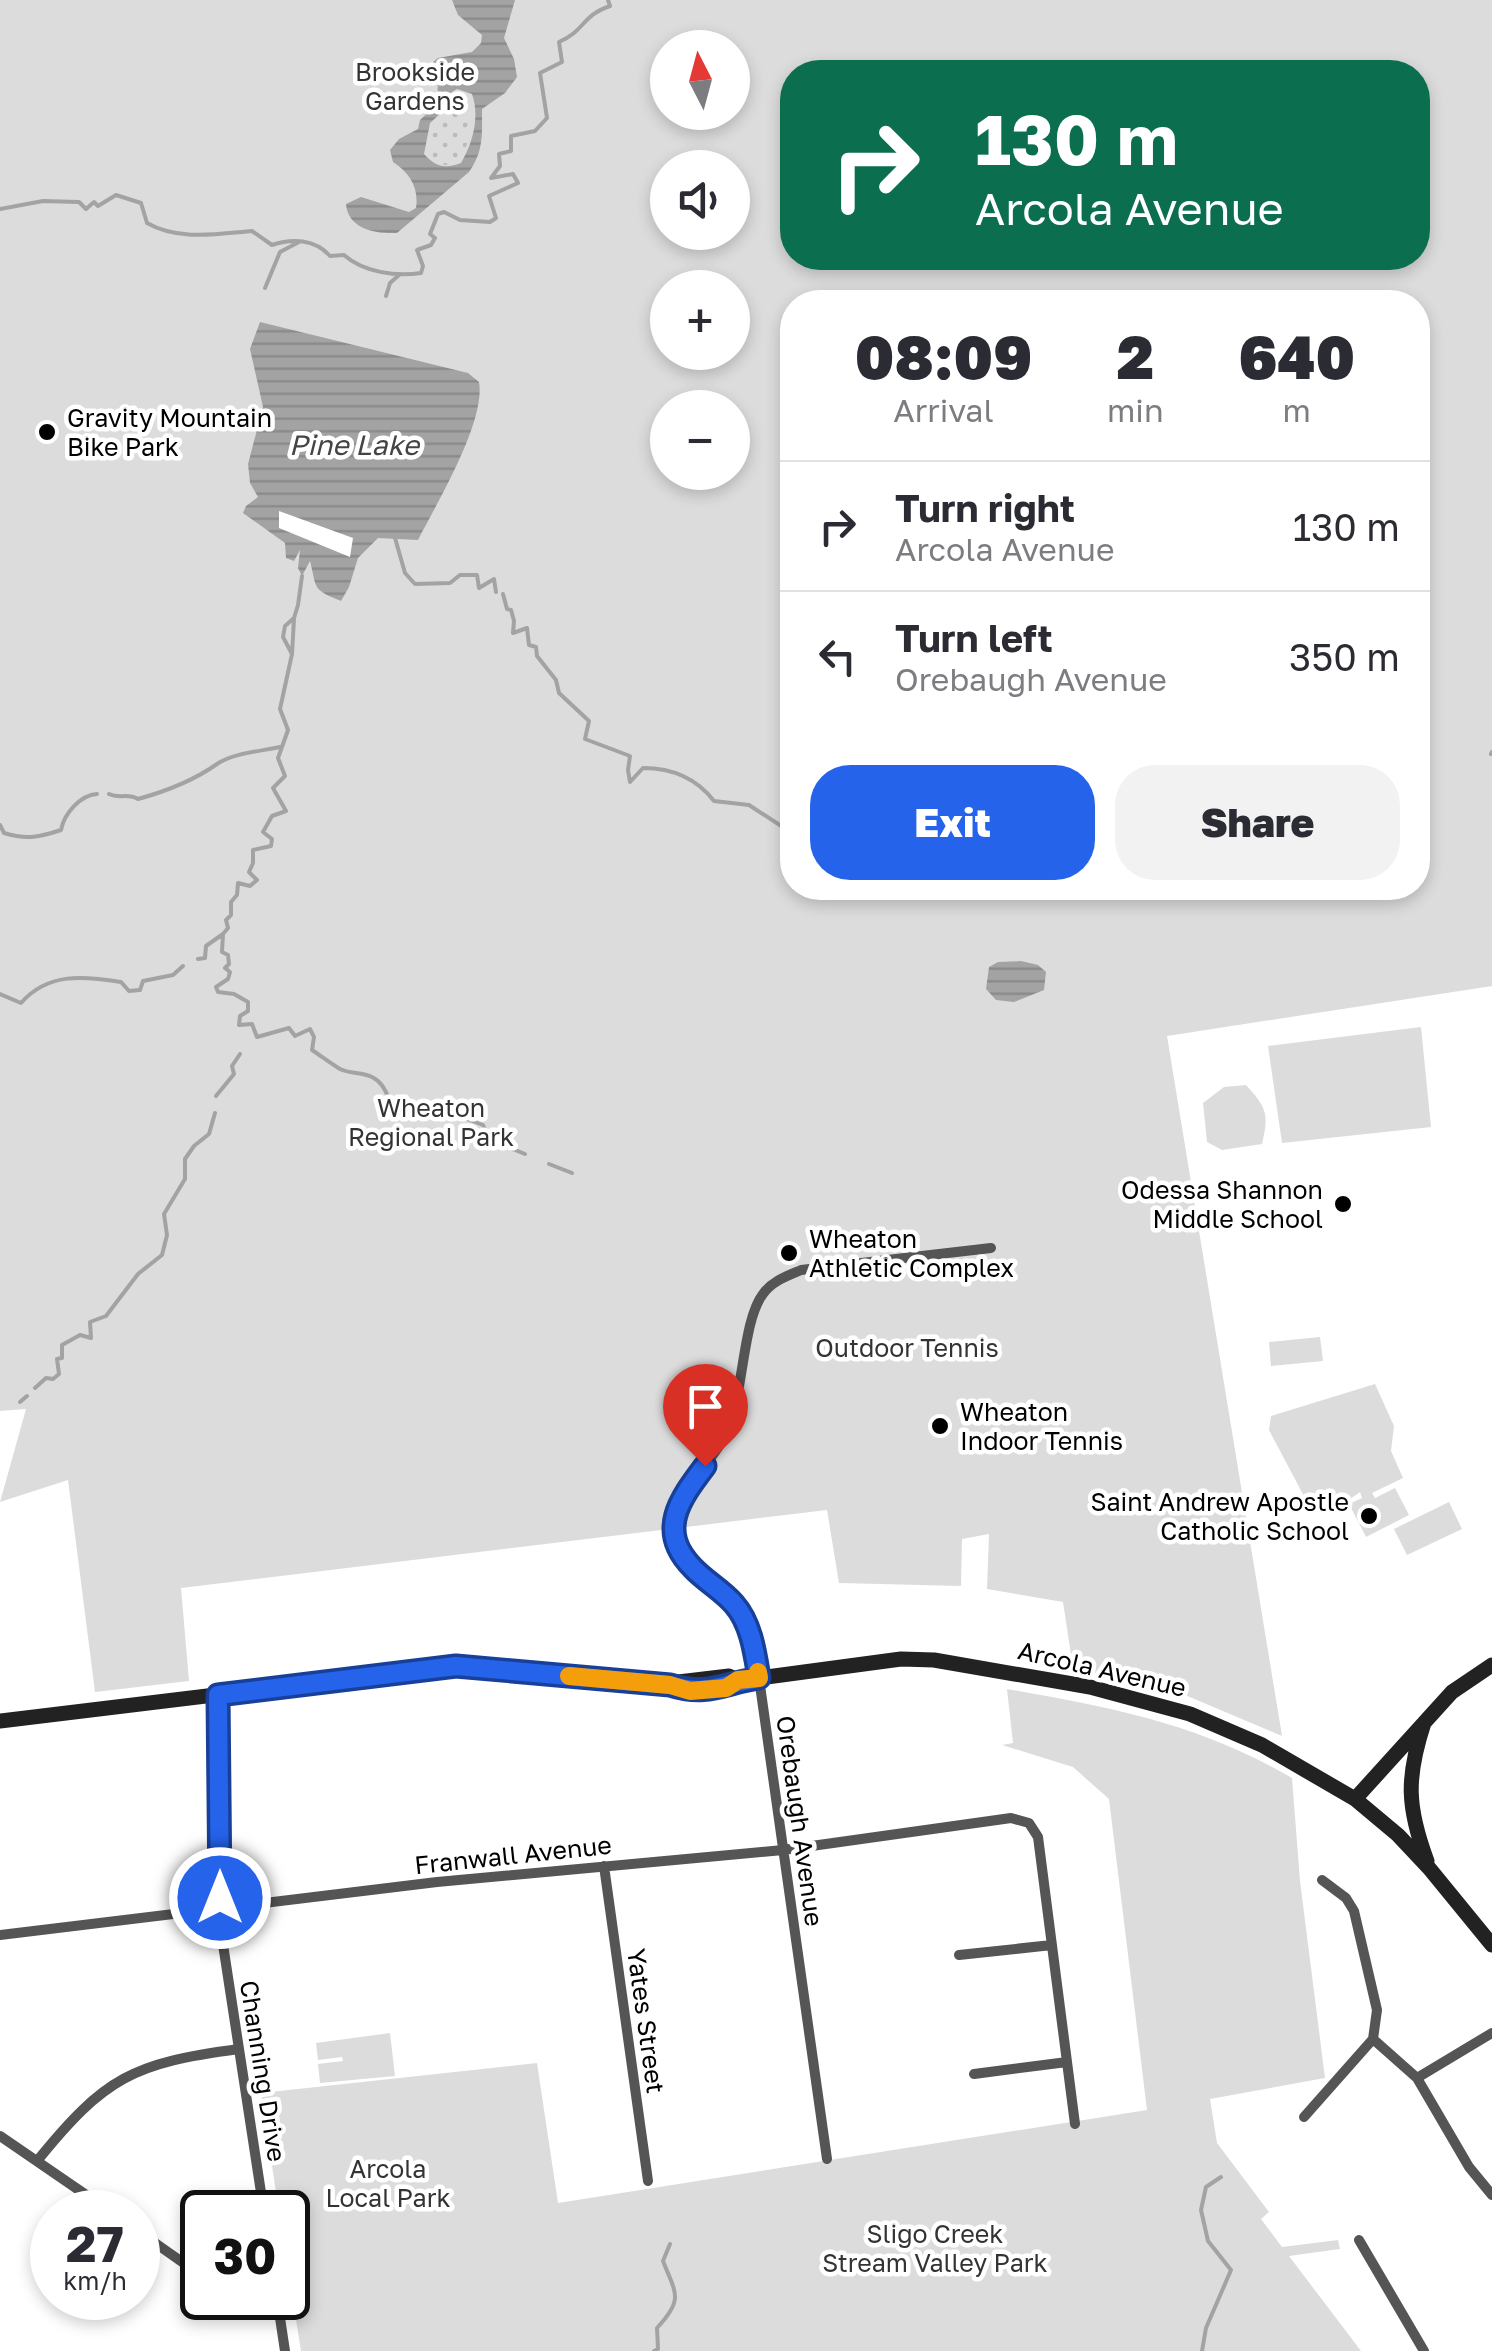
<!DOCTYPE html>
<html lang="en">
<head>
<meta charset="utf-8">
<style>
	:root { --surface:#fff; --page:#f2f2f3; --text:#2b2b33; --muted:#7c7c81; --line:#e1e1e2; --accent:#2563eb }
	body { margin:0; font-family:"Golos Text",sans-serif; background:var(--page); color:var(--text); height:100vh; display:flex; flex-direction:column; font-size:38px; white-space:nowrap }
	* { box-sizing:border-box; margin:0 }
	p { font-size:32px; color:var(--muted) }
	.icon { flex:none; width:55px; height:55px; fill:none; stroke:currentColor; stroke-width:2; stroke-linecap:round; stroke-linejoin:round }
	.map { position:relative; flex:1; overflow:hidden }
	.drawer { position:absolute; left:780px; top:290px; width:650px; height:610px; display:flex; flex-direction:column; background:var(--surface); border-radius:40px; box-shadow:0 5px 15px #0003 }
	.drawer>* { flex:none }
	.top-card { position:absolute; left:780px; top:60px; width:650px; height:210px; border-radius:40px; box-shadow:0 5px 15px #0003; background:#0b6e4f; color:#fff; overflow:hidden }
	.needle { width:65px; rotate:354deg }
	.buttons { position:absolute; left:650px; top:30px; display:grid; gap:20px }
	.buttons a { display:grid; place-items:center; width:100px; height:100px; border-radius:50%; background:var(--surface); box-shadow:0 5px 15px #0003; font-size:50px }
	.speed { position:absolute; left:30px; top:2190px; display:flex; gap:20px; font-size:50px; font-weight:700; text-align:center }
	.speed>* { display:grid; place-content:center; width:130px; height:130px; border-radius:50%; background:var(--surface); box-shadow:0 5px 15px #0003; line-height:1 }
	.speed small { font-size:25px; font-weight:400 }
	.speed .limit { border:5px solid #111; border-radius:15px; background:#fff; color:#111 }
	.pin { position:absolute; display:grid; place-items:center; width:85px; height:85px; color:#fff; margin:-102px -42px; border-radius:50% 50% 50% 0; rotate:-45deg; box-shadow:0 0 10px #0007 }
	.pin .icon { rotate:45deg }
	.me { position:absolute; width:110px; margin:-55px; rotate:0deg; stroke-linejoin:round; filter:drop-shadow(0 0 8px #0008) }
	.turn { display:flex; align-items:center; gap:35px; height:210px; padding:0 30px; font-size:45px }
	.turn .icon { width:130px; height:130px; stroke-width:2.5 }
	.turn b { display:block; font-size:70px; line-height:85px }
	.eta { display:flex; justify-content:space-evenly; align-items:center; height:170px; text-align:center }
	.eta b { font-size:60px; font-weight:800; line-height:70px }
	.action { display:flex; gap:20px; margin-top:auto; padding:20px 30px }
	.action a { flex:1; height:115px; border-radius:40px; background:var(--accent); color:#fff; font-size:40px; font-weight:800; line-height:115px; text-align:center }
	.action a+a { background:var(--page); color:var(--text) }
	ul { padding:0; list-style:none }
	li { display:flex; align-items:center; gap:30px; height:130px; padding:0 30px; border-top:2px solid var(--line) }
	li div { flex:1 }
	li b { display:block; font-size:38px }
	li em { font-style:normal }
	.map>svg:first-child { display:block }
	.park { fill:#dcdcdc; fill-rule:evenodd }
	.garden { fill:url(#garden-dots) }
	.water { fill:url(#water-rules); fill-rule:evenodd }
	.pier { fill:#fff }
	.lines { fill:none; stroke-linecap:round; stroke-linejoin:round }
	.stream { stroke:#a3a3a3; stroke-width:4 }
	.street { stroke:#555; stroke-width:10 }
	.secondary { stroke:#222; stroke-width:15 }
	.route-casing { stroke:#184099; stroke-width:25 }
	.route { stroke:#2563eb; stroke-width:18 }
	.slow { stroke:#f59e0b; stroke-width:18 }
	.poi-dot { fill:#000; stroke:#fff; stroke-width:4 }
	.labels { text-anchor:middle; stroke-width:9; stroke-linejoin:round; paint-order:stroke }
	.park-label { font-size:25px; fill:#333; stroke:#fff }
	.poi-label { font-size:25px; fill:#000; stroke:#fff; text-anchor:start }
	.street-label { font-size:25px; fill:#000; stroke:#fff }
	.water-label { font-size:28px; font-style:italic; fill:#444; stroke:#fff }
</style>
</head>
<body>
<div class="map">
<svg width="1492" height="2351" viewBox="0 0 1492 2351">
	<defs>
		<pattern id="garden-dots" width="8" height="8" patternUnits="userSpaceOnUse" patternTransform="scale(2.5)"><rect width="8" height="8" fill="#dcdcdc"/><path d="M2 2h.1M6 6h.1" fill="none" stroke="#bbb" stroke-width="1.8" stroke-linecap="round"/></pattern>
		<pattern id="water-rules" width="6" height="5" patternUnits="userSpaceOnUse" patternTransform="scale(2.5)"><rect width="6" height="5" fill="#a3a3a3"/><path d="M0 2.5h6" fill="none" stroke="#8b8b8b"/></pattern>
	</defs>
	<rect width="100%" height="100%" fill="#fff"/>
	<!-- park -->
	<path class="park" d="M0,0H1492V986L1167,1036L1282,1736L1185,1695L1073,1668L1063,1602L987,1589L989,1534L962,1539L961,1586L839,1583L827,1510L181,1588L189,1681L95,1692L68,1480L0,1502L26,1409L0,1411ZM668,48H732V112H668ZM792,72H1418V258H792ZM668,168H732V232H668ZM668,288H732V352H668ZM792,302H1418V888H792ZM668,408H732V472H668Z
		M1421,1027L1431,1127L1282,1143L1268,1046Z
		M1246,1085C1267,1108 1269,1114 1262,1144L1222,1150L1207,1142L1203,1103L1224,1087Z
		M1320,1337L1323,1361L1271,1366L1269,1342Z
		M1375,1384L1394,1426L1391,1451L1403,1478L1372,1493L1375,1498L1395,1488L1409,1515L1366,1537L1349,1504L1362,1498L1360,1492L1343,1504L1306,1500L1269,1430L1271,1416Z
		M1449,1502L1462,1529L1407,1555L1394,1529Z
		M1007,1689C1113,1708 1197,1723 1292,1778L1300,1881L1325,2078L1210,2099L1217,2143L1269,2212L1261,2219L1282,2247L1338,2240L1340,2249L1289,2256L1361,2351H301L288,2269V2212H279L261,2093L537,2063L558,2203L1147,2110L1109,1799L1073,1767L1002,1745L1013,1743Z
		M390,2033L395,2076L320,2083L318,2064L343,2061L342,2057L318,2060L316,2043Z"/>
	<!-- garden -->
	<path class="garden" d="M446,104L460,113L469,104L473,106C471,121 470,150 458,160C442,174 426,155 429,139C432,124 441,118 446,104Z"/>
	<!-- water -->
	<path class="water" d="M452,0H515L504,38L514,59L517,77L505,93L482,109C482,134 484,151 469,172L397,233C375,234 348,229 346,204L361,197L409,212L416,208C419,188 410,173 393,162L390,150L399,139L418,129L420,120L437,104L438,81L433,62L438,58L472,52L481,43L482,35L458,15ZM457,89L472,94C480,116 473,143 461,163C444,169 436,167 424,154L430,123L440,114L445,96Z
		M260,322L468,373L479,382C486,421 437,503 418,540L378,538L358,558L349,587L341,601C311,589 317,588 310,561L302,576L298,568L300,550L294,561L286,558L285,543L243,513L246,506L258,497L250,483L248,464L263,407L250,349Z
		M1021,961L1038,965L1046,972L1044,990L1014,1002L996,1000L986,989L989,967L998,962Z"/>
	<!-- pier -->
	<path class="pier" d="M279,511L353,538L350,557L279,528Z"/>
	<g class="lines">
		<!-- stream -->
		<path class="stream" d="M0,209L43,201L79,202L86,209L94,202L98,206L116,195L141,203L147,223C178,241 217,234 252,231L272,245C292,238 315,239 330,256L344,255C363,272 396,277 421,273L423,266L417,250L431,245L435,238L430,234L438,214L444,212L460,220L490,222L496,218L489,196L518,183L513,174L491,178L500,166L499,154L511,151V136L535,131L547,118L540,73L562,62L559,42C586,30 581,16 610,6L608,0
			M265,288L280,252L299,242
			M386,296L390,283L399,275
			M395,538L405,573L415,584L450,583L460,575H477L479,588L494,579L496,592
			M302,576L298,605L294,618L285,626L283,637L292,654L280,709L288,730L278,758L285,776L273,788L286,811L272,816L263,832L272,839L271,846L253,850V863L249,872L257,880L250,886L238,883L237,895L231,902V915L226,920L228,928L223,934L222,952L228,955L229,964L225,968L230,972L228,979L216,987L218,992L234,994L248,1002V1011L240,1016L239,1025L252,1024L257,1037L289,1028L295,1036L310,1029L314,1037L312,1050C321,1056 330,1063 340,1069C350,1074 362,1072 372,1077C395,1088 383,1122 426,1118C438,1105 444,1102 461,1107L467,1119L483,1125L488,1139L525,1154
			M503,594L507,609L511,610L514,621L513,633L527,628L529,645L536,647L537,656L556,680L559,693L589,721L585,739L630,756L628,770L630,782L643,768C672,768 697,779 714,801L749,805L792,833
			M292,654L294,619
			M1491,754L1492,752
			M109,794C119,799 128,793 138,799C167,791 196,779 217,764C233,753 262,751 280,747
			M0,825L4,833C27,840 40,837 61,830C64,814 80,795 97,794
			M912,891L926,892
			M198,959L205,958L206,946L223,934
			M0,994L21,1003C48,972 84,976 121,982L129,991L140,990L143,981L173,975L183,966
			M216,1096L234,1074L232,1066L240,1054
			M549,1164L572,1173
			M35,1388L46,1378L53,1379L59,1374L57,1359L62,1358V1345L80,1335L91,1338L90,1322L106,1316L138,1274L162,1255L167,1235L164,1214L185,1179V1159L194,1146L209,1134L215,1113
			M20,1402L27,1396
			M654,2351L658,2349L657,2328C684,2299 676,2294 663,2261L670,2244
			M1202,2351L1206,2328L1231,2270L1208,2241L1201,2210L1206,2187L1221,2177"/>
		<!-- street -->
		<path class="street" d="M218,1695L222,1938L264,2212
			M604,1866L648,2181
			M0,1935L437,1882L783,1850L1011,1818L1029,1823L1038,1837L1075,2124
			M959,1955L1052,1945
			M1373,2039L1417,2078L1469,2167L1492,2195
			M974,2074L1067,2062
			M1417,2078L1492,2033
			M1304,2117L1373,2039L1377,2010L1354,1911L1346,1898L1322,1880
			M0,2136L111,2212
			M827,2159L756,1657C751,1640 747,1622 737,1608C720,1583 684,1573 676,1541C665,1498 709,1469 726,1434C744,1396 742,1321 763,1294C772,1281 787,1276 801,1270L991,1248
			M37,2161C105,2077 133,2063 239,2049
			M138,2231L202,2276
			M1359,2240L1424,2351
			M244,2298L278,2304
			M277,2298L285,2351"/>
		<!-- secondary -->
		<path class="secondary" d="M671,1685L690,1691L711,1690L759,1678L901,1659L934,1660L1090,1687L1190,1714L1262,1745L1355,1799L1398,1835L1429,1868L1492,1945
			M0,1721L455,1666L653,1685L729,1676L738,1680
			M1424,1723C1406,1778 1407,1807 1427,1861
			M1355,1799L1452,1692L1492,1665"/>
	</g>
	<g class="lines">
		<defs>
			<path id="route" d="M220,1898L218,1695L456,1666L670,1685C708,1697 724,1683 759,1678C755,1653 751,1623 734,1604C722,1590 705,1581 693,1568C656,1531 680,1499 705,1466"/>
		</defs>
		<!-- route casing -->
		<use href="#route" class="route-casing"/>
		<!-- route -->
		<use href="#route" class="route"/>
		<!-- slow -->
		<path class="slow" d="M569,1676L670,1685L690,1691L726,1688L738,1680L759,1678L758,1672"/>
	</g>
	<!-- markers -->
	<g class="poi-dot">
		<circle cx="47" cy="432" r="10"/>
		<circle cx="1343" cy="1204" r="10"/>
		<circle cx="789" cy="1253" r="10"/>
		<circle cx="940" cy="1426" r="10"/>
		<circle cx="1369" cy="1516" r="10"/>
	</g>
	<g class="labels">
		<!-- park labels -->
		<g class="park-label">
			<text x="415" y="81">Brookside<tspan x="415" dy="29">Gardens</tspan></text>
			<text x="431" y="1117">Wheaton<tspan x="431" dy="29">Regional Park</tspan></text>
			<text x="907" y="1357">Outdoor Tennis</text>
			<text x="388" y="2178">Arcola<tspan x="388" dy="29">Local Park</tspan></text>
			<text x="935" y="2243">Sligo Creek<tspan x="935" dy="29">Stream Valley Park</tspan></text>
		</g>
		<!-- poi labels -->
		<g class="poi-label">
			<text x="67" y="427">Gravity Mountain<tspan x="67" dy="29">Bike Park</tspan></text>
			<text x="1323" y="1199" text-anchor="end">Odessa Shannon<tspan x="1323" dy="29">Middle School</tspan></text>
			<text x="809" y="1248">Wheaton<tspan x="809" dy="29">Athletic Complex</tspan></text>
			<text x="960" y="1421">Wheaton<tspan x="960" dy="29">Indoor Tennis</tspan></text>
			<text x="1349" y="1511" text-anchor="end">Saint Andrew Apostle<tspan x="1349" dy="29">Catholic School</tspan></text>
		</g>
		<!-- street labels -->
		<g class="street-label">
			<text transform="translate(1102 1669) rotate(13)" y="9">Arcola Avenue</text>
			<text transform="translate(800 1821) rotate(82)" y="9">Orebaugh Avenue</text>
			<text transform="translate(513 1855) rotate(-6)" y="9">Franwall Avenue</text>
			<text transform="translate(646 2021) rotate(82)" y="9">Yates Street</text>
			<text transform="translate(263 2071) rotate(81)" y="9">Channing Drive</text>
		</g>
		<!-- water labels -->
		<g class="water-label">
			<text x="354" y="455">Pine Lake</text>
		</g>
	</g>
</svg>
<div class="buttons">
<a><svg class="needle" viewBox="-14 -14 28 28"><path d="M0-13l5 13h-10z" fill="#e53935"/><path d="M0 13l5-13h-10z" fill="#7c7c81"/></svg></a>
<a><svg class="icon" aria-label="sound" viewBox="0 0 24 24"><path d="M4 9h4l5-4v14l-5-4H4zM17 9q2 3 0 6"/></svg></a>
<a>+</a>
<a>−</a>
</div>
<div class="speed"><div>27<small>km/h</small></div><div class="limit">30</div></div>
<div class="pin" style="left:705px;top:1466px;background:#d93025"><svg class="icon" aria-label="arrive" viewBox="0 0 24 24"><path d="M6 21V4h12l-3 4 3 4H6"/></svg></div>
<svg class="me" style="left:220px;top:1898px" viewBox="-20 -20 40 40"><circle r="17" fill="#2563eb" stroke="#fff" stroke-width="3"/><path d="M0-11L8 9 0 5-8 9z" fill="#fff"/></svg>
<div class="top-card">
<div class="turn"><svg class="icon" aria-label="right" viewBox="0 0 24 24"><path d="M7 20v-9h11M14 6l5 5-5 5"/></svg><div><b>130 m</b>Arcola Avenue</div></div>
</div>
<section class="drawer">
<div class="eta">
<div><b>08:09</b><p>Arrival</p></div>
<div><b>2</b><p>min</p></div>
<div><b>640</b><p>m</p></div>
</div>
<ul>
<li><svg class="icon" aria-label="right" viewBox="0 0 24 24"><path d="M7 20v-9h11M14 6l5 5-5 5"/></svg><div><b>Turn right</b><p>Arcola Avenue</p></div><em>130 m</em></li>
<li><svg class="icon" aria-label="left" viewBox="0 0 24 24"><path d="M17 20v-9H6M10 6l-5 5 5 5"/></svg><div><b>Turn left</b><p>Orebaugh Avenue</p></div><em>350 m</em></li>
</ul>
<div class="action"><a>Exit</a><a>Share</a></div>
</section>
</div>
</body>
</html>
